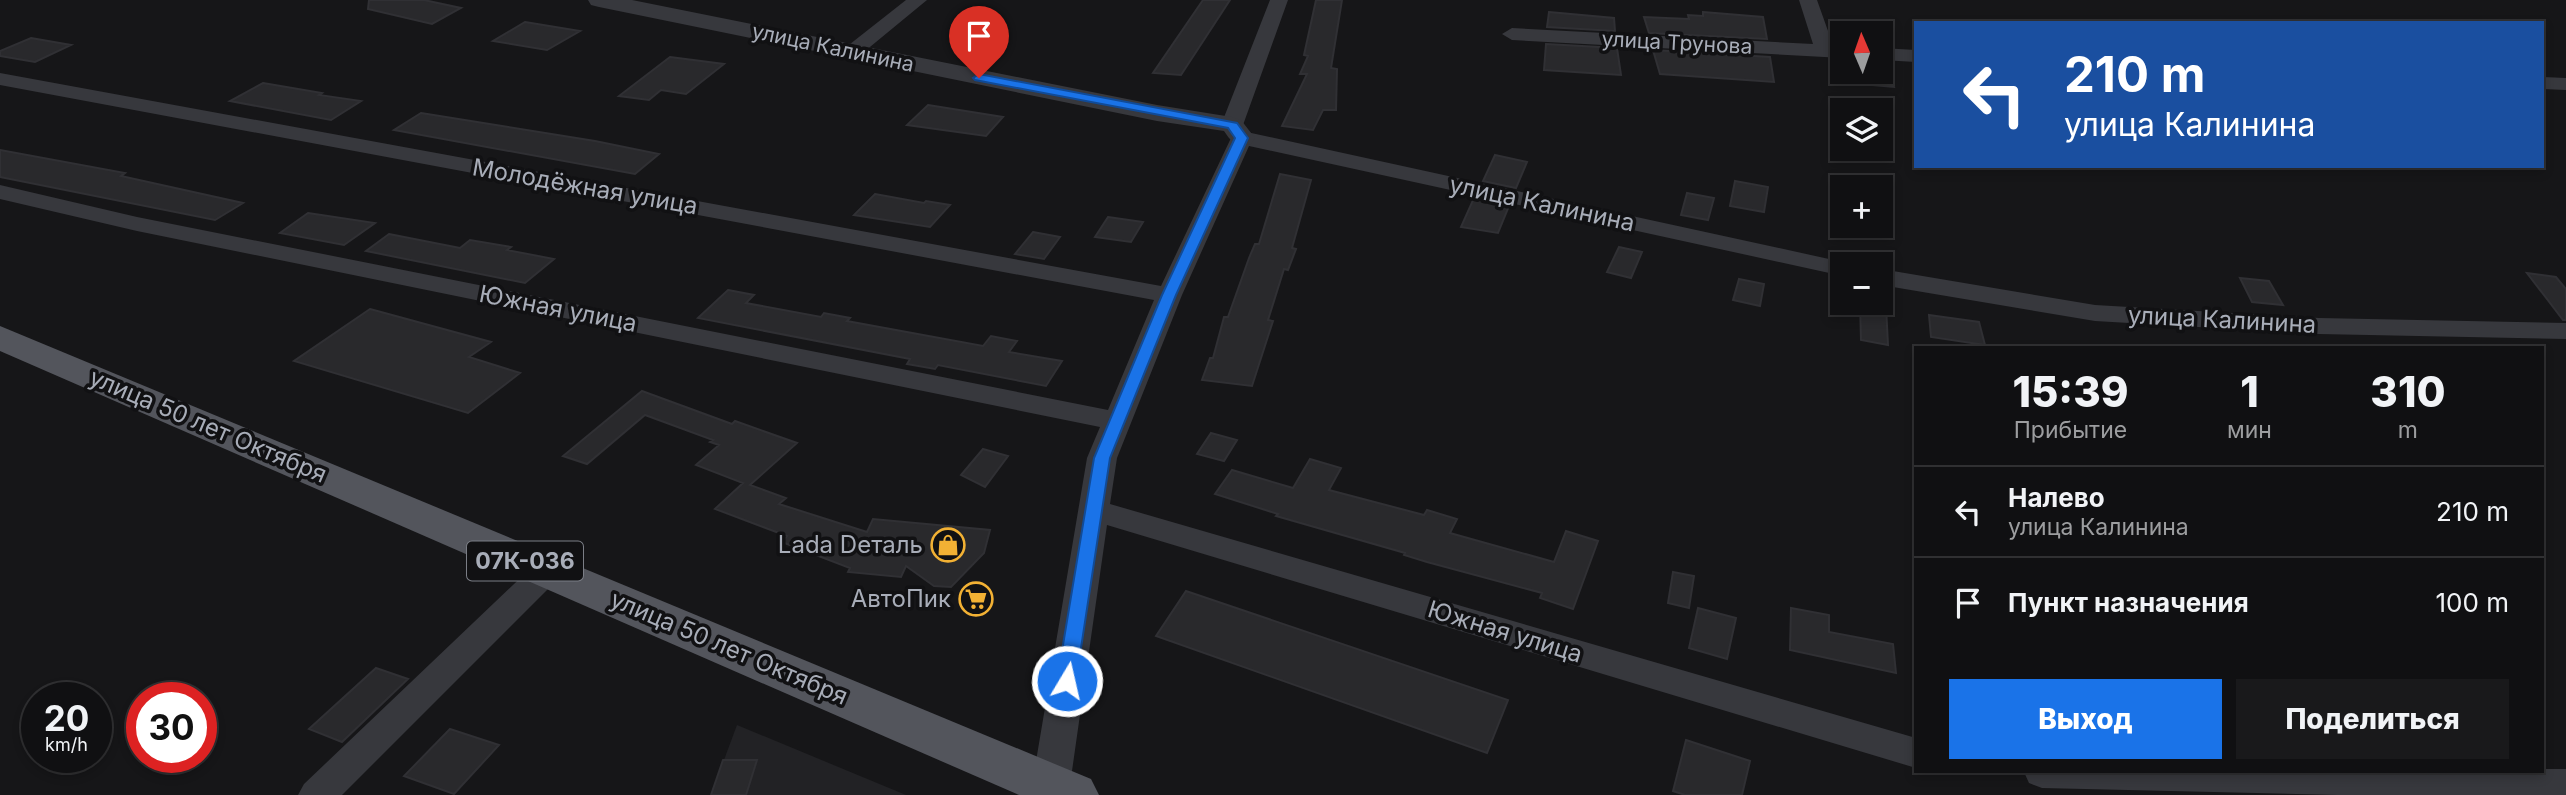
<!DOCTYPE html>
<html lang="ru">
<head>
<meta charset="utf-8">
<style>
	:root { --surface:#101012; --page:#19191b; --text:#f1f3f6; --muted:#9c9d9f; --line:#303032; --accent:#1a73e8 }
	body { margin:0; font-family:Inter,sans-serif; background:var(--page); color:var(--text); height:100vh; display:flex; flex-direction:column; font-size:26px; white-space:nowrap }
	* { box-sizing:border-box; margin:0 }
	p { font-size:23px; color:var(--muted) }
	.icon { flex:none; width:38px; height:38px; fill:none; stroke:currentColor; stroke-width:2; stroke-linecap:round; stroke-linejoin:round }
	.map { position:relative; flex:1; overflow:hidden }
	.details { position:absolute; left:1914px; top:346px; width:630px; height:427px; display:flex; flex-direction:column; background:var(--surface); border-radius:0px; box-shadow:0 4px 10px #0003,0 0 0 2px var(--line) }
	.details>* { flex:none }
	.top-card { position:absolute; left:1914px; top:21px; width:630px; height:147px; border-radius:0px; box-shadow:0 4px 10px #0003,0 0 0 2px var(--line); background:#1a4fa0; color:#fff; overflow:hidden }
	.needle { width:46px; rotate:358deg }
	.controls { position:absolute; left:1830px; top:21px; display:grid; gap:14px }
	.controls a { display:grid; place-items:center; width:63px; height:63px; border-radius:0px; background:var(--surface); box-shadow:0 4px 10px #0003,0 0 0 2px var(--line); font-size:35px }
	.speed { position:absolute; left:21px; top:682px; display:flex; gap:14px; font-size:35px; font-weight:700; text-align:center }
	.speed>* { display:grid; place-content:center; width:91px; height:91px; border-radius:50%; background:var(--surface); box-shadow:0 4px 10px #0003,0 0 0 2px var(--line); line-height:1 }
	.speed small { font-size:18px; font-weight:400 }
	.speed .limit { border:10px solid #d22; background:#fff; color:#111 }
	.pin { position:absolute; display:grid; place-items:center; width:60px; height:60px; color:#fff; margin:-72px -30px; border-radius:50% 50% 50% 0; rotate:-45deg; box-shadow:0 0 7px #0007 }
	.pin .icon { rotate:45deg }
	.me { position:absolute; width:77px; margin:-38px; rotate:9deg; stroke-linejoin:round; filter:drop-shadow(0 0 5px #0008) }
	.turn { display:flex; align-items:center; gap:24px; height:147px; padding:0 35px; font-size:32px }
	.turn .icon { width:91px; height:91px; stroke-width:2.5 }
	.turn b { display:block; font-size:49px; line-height:60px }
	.eta { display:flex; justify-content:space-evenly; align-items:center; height:119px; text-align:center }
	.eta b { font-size:42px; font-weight:800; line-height:49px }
	.cta { display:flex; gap:14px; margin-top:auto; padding:14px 35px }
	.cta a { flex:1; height:80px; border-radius:0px; background:var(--accent); color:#fff; font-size:28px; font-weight:800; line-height:80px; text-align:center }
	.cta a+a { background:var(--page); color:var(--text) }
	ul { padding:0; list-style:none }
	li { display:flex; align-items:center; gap:21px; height:91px; padding:0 35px; border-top:2px solid var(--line) }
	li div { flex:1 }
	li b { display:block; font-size:26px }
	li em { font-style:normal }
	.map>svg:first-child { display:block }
	.built { fill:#222225 }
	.building { fill:#29292c; stroke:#303034; stroke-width:2 }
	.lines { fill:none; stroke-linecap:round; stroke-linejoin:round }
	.minor { fill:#37383d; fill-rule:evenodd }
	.tertiary { fill:#37383d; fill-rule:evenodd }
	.primary { fill:#53555c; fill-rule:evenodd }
	.route { fill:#1a73e8; stroke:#114b97; stroke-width:2 }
	.labels { text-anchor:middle; stroke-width:7; stroke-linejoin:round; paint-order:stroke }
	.far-street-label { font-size:21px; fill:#a8adb8; stroke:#111113 }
	.shield { fill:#111113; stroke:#7b7e86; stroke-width:2 }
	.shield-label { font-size:23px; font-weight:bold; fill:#a8adb8 }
	.street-label { font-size:24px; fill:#a8adb8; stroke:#111113 }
	.poi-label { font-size:24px; fill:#a8adb8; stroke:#111113; text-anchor:end }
</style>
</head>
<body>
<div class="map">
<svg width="2566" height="795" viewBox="0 0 2566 795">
	<rect width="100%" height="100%" fill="#161618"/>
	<!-- built -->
	<path class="built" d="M737,725L906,795H711Z"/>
	<!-- building -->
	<path class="building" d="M369,0H424L461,8L432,24L368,9Z
		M1203,0H1230L1181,75L1153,73Z
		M1316,0H1342L1331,68L1337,69L1336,110H1323L1313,130L1282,126L1307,74H1300L1308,56L1304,55Z
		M1549,12L1614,18L1615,31L1547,27Z
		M1703,12L1763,17L1767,39L1649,33L1644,17L1689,19L1688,15L1703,16Z
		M525,22L580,31L547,50L493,41Z
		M1837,23L1871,25L1877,27L1879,33H1843V37Z
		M31,38L71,45L35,62L0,56V51Z
		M1546,44L1617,48L1621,75L1544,70Z
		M1653,50L1770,57L1774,82L1660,74Z
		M670,57L724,64L686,94L661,90L649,100L619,96Z
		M1881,63H1888L1894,87L1861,84L1856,72H1881Z
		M263,83L322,93L319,95L361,101L331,120L230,101Z
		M928,105L1003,117L986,136L907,125Z
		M421,113L595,141L659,154L635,174L394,130Z
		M0,150L125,173L121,176L243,203L215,220L0,177Z
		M1495,155L1527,162L1516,188L1483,181Z
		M1280,174L1311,180L1292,248L1296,249L1288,270L1284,269L1268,320L1273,321L1252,386L1202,380L1210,358H1213L1224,317H1228L1249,258L1255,244H1259Z
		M1735,181L1768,187L1764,212L1730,206Z
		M1687,193L1714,198L1708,220L1681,215Z
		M875,194L924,203L926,201L950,205L930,227L854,215Z
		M1474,198L1509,206L1498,233L1461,227Z
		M308,213L375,223L344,245L280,233Z
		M1108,217L1143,222L1131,242L1095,237Z
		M1033,232L1060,237L1044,259L1015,254Z
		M389,234L460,248L470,240L511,247L507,250L554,259L525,283L366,251Z
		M1619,247L1642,252L1631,278L1607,272Z
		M2527,273L2556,277L2566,289V320H2563Z
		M2240,278L2269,281L2283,305L2252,302Z
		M1739,279L1764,284L1760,306L1733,300Z
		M728,290L754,295L746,303L821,317L824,313L850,318L847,321L983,346L991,336L1017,341L1009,352L1062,361L1046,386L938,365L935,369L907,364L910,359L698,318Z
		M1860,303L1886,306L1888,345L1861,340Z
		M370,309L491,342L469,357L520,373L468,413L294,361Z
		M1929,315L1979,322L1985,345L1931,337Z
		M642,391L732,424L735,421L797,443L750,485L786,498L779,504L867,532L873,519L990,530L984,553L951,587L934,586L906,566L901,577L848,572L850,568L782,542L787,536L715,509L743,483L696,465L719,445L710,442L713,440L645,415L587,464L563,456Z
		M1211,433L1237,440L1224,461L1197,454Z
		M983,449L1008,456L985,487L961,475Z
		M1310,459L1341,468L1329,490L1424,515L1427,510L1457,519L1450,533L1554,562L1566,531L1598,541L1573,609L1540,598L1542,593L1427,562L1404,555L1405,553L1276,516L1278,514L1215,494L1232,470L1293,488Z
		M1673,572L1694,576L1689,608L1668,603Z
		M1186,591L1508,700L1487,753L1156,636Z
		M1698,608L1736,618L1727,659L1689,648Z
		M1791,608L1829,615V632L1893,644L1896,673L1790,650Z
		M376,668L408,679L342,742L309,729Z
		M450,729L499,745L454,794L404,776Z
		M1686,740L1750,761L1742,795H1685L1673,791Z
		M723,760H757L746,795H711Z"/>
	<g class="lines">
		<!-- minor -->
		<path class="minor" d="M906,0H927L859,56H845L842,52L845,48Z
			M1270,0H1288L1243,125L1240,130H1224L1221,125Z
			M1799,0H1817L1833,45L1843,46V58L1512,40L1502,34L1512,28L1813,44Z
			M1881,48L1916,50V62L1881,60Z
			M0,73L1161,286L1231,138L1234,133L1242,131L1852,264H1843V276L1249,146L1182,295L1117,458L1110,504L1916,738V768L1107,525L1070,785L1065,795H1037L1032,785L1087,458L1100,427L137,231L0,199V185L137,217L1108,410L1154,300L0,85Z
			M2543,77L2566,78V90L2543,89Z
			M1881,269L2095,305L2319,318L2566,323V339L2319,334L2095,321L1881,285Z
			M547,559L558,563L563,571L558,579L342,795H298L304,784L536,563Z
			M2543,769H2566V795H2337L2042,788L2029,783L2024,772H2543Z"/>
		<!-- tertiary -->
		<path class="tertiary" d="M588,0H632L1157,105L1232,117L1241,120L1255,138L1251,144C1236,147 1232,143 1224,131L1157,121L599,7L591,5Z"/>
		<!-- primary -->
		<path class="primary" d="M0,326L1091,779L1099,795H1019L0,351Z"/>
	</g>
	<!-- route -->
	<path class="route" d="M979,74L1232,122L1237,123L1248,138L1176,295L1110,458L1076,681L1074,686L1067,688L1060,686L1057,681L1094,458L1162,295L1235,138L1228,128L975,80L973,78Z"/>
	<!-- icons -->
	<defs>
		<symbol id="shop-ring" viewBox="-11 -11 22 22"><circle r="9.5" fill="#111113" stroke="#f2b134" stroke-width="1.5"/><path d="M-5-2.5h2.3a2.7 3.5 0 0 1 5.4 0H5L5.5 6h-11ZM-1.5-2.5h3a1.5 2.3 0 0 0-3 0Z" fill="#f2b134"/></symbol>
		<symbol id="supermarket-ring" viewBox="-11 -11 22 22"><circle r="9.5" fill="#111113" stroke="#f2b134" stroke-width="1.5"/><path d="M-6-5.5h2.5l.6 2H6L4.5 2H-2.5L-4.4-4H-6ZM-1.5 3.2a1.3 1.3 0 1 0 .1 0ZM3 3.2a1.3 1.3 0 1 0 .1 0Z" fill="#f2b134"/></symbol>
	</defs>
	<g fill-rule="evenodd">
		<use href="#shop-ring" x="929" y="526" width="38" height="38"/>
		<use href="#supermarket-ring" x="957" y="580" width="38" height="38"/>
	</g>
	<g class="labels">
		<!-- far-street labels -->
		<g class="far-street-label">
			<text transform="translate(1677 43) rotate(3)" y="7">улица Трунова</text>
			<text transform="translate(833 48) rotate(12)" y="7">улица Калинина</text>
		</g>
		<!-- shield labels -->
		<rect class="shield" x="467" y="541.5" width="116" height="39" rx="5"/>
		<g class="shield-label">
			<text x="525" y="569">07К-036</text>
		</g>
		<!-- street labels -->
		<g class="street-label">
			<text transform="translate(585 187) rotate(10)" y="8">Молодёжная улица</text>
			<text transform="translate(1542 204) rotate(12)" y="8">улица Калинина</text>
			<text transform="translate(558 309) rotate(11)" y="8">Южная улица</text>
			<text transform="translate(2222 320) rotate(3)" y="8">улица Калинина</text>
			<text transform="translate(208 426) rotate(23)" y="8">улица 50 лет Октября</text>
			<text transform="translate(1505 632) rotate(17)" y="8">Южная улица</text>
			<text transform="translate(729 648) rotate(23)" y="8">улица 50 лет Октября</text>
		</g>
		<!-- poi labels -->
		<g class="poi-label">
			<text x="923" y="553">Lada Dеталь</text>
			<text x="951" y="607">АвтоПик</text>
		</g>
	</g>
</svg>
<div class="controls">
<a><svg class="needle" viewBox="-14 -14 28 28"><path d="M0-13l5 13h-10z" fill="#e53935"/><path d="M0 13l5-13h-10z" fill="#9c9d9f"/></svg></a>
<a><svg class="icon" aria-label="layers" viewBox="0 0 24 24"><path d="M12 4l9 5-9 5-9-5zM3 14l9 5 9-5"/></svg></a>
<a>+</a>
<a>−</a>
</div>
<div class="speed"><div>20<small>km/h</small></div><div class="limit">30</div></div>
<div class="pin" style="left:979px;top:78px;background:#d93025"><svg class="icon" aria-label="arrive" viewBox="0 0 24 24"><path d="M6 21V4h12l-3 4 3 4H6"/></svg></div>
<svg class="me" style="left:1067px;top:681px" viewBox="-20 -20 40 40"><circle r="17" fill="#1a73e8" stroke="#fff" stroke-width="3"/><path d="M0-11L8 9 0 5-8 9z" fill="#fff"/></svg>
<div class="top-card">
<div class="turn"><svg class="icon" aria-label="left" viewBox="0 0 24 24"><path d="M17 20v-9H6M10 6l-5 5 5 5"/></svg><div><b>210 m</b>улица Калинина</div></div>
</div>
<section class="details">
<div class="eta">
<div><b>15:39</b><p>Прибытие</p></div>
<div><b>1</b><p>мин</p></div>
<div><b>310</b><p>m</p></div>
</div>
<ul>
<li><svg class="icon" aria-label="left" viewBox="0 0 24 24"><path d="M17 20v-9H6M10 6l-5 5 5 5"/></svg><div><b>Налево</b><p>улица Калинина</p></div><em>210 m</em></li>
<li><svg class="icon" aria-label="arrive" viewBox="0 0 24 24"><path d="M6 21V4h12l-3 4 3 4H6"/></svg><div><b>Пункт назначения</b></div><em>100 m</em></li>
</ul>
<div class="cta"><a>Выход</a><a>Поделиться</a></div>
</section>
</div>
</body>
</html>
